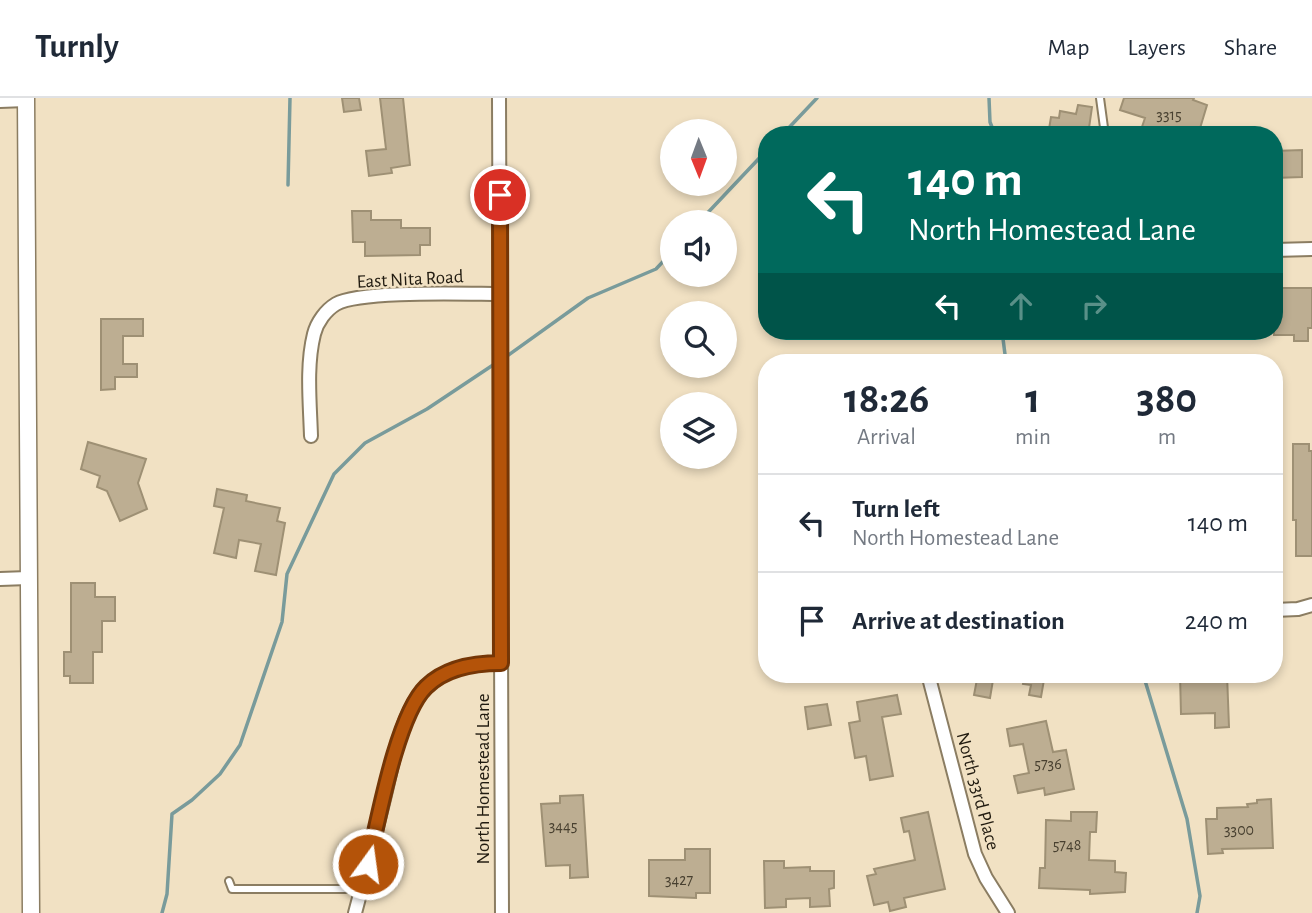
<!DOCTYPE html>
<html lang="en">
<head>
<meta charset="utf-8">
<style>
	:root { --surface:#fff; --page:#f6f6f7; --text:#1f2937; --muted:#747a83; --line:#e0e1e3 }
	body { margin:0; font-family:"Alegreya Sans",sans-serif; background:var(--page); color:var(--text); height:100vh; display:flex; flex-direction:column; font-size:26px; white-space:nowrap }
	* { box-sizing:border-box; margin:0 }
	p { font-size:23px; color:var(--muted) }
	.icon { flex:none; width:38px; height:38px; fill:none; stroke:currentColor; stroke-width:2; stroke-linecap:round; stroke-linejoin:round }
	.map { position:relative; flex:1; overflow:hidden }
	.side { position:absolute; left:758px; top:256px; width:525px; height:329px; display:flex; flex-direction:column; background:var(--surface); border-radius:28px; box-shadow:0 4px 10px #0003 }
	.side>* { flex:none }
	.guide { position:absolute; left:758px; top:28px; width:525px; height:214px; border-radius:28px; box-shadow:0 4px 10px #0003; background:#00695c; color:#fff; overflow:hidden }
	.needle { width:46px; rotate:179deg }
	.buttons { position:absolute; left:660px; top:21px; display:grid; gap:14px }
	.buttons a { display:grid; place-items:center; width:77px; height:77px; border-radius:50%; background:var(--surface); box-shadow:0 4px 10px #0003; font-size:35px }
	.pin { position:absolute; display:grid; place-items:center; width:60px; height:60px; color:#fff; margin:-30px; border:4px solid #fff; border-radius:50%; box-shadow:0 2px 7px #0007 }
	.me { position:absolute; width:77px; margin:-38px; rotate:14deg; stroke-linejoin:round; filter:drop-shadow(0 0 5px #0008) }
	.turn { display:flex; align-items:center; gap:24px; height:147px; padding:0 35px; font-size:32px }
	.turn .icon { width:91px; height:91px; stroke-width:2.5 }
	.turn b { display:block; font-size:49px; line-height:60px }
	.lanes { display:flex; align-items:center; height:66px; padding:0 35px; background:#0003; justify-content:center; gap:35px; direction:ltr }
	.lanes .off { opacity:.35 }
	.eta { display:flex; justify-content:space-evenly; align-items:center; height:119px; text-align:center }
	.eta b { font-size:42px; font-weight:700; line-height:49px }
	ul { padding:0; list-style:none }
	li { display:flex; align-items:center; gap:21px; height:98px; padding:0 35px; border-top:2px solid var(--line) }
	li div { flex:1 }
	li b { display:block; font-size:26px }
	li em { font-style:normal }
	header { display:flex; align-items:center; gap:42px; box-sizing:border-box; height:98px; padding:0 35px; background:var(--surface); border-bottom:2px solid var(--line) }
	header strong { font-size:33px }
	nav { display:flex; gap:38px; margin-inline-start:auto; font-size:24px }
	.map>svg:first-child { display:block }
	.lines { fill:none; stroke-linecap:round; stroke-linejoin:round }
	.stream { stroke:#799b9b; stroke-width:3.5 }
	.building { fill:#bdae92; stroke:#9e9074; stroke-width:2 }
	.service-casing { stroke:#8b7d62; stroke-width:10 }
	.minor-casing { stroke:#8b7d62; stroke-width:16 }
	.tertiary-casing { stroke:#8b7d62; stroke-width:19 }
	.service { stroke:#fff; stroke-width:6 }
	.minor { stroke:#fff; stroke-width:12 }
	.tertiary { stroke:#fff; stroke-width:16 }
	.route-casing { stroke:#753606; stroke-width:18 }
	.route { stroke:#b45309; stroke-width:12 }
	.labels { text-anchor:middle; stroke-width:5; stroke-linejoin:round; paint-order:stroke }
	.number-label { font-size:16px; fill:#484030 }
	.street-label { font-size:19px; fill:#211b10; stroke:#f1e1c3 }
</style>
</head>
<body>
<header>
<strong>Turnly</strong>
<nav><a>Map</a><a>Layers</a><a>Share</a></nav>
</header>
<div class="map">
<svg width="1312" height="815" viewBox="0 0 1312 815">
	<rect width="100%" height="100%" fill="#f1e1c3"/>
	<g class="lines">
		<!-- stream -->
		<path class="stream" d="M989,0L990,24L995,37
			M782,37L817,0
			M288,87L290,0
			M699,124L766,53
			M1002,233L1006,264
			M503,261L588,200L656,171L672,154
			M1143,576L1187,721L1200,798L1197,815
			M162,815L167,796L172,716L192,702L220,676L240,647L282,524L287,476L334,376L365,345L427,311L496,265"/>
	</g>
	<!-- building -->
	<path class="building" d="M342,0H359L361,12L344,14Z
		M380,0H403L410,67L391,70L392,75L369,78L366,53L386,51Z
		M1124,0H1194L1193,2L1207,7L1198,37H1155L1141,32L1145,20L1120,12Z
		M1078,7L1092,9L1088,37H1048L1051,19L1059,20L1060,13L1076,16Z
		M1302,52V79L1274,80V53Z
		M352,113H371V122H401V130H430V147H420V157L365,158V144H353Z
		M1274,190H1312V230H1308V243H1294V237H1274Z
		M101,221H143V238H123V266H137V279H115V291L101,292Z
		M88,344L146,361L138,385L147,411L120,423L107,393L97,389L100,378L81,371Z
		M1293,346H1309V353H1312V458H1296V422H1293Z
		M217,391L247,397L246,403L280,410L277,423L285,425L276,477L255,473L261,446L239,442L236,460L214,455L224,410L214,408Z
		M71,485H95V499H115V523H102V554H93V585H70V578H64V554H71Z
		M978,576H994L990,600L974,597Z
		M1025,576H1045L1041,599L1029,597L1031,587L1023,586Z
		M1180,576H1227L1229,629L1215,630V615L1181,616Z
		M897,597L901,616L882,619L893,678L870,682L866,658L855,660L849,625L860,623L857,604Z
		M827,606L831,627L808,631L805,609Z
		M1046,623L1053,654L1066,652L1074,691L1045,697L1044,690L1018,695L1014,678L1029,675L1023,646L1010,648L1007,631Z
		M583,697L588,779L570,780V767L546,768L541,706L560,705V698Z
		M1271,701L1273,750L1222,751L1223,755L1208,756L1206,721H1217V710L1248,709L1247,706L1257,705V702Z
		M928,714L945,791L904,800L906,809L890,813L888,804L874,807L867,778L876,776L874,771L915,762L909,733L904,734L901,720Z
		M1071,714H1097L1096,734H1090L1089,762L1115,763V774L1126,775L1125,794L1090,796V792L1039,790L1040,770H1045L1046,722L1071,723Z
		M685,751H710V795H696V800L649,798V762H685Z
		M764,763H784V770L810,769V773H834V790L829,791L830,808L810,809V800L786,801V809L765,810Z"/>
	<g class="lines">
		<defs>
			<path id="service" d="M1100,0L1105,37
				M229,783L232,791H361"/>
			<path id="minor" d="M499,0L502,815
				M0,3L26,2
				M1274,152L1312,151
				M311,338C310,305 306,268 314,236C317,224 326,212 336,206C360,192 468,196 501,196
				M0,481L28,480
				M1274,512L1298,511L1312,507
				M928,576L975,756L986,780L1008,815
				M355,815C365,778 374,741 383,705C392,670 400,615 426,589C444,570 476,565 501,565"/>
			<path id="tertiary" d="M26,0L31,815"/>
		</defs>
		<!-- service casing -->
		<use href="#service" class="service-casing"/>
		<!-- minor casing -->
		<use href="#minor" class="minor-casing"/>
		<!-- tertiary casing -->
		<use href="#tertiary" class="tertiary-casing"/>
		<!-- service -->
		<use href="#service" class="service"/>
		<!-- minor -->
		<use href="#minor" class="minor"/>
		<!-- tertiary -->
		<use href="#tertiary" class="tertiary"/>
	</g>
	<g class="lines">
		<defs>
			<path id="route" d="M368,766C378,723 397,617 426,589C445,570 476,565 501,565L500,97"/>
		</defs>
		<!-- route casing -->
		<use href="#route" class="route-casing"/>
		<!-- route -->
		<use href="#route" class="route"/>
	</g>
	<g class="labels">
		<!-- number labels -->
		<g class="number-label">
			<text x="1169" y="22">3315</text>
			<text x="1048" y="671">5736</text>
			<text x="563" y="733">3445</text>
			<text x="1239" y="737">3300</text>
			<text x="1067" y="752">5748</text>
			<text x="679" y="787">3427</text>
		</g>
		<!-- street labels -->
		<g class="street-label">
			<text transform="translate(410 180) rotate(-3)" y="7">East Nita Road</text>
			<text transform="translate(482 681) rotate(-90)" y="7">North Homestead Lane</text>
			<text transform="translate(979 693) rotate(75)" y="7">North 33rd Place</text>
		</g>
	</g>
</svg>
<div class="buttons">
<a><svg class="needle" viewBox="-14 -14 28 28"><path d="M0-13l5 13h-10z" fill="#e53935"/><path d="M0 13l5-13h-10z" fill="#747a83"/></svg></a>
<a><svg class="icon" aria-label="sound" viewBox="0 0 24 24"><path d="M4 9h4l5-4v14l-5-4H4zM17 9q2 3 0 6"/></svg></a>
<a><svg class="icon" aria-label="search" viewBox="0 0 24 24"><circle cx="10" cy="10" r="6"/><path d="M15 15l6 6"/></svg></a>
<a><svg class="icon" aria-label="layers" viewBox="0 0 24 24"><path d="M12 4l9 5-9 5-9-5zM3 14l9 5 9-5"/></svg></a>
</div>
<div class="pin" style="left:500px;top:97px;background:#d93025"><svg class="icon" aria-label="arrive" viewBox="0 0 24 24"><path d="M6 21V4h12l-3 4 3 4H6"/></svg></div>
<svg class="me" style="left:368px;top:766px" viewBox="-20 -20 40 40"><circle r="17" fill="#b45309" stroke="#fff" stroke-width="3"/><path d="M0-11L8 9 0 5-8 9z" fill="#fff"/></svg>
<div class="guide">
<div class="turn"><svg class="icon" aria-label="left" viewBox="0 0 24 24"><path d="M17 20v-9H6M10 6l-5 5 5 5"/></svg><div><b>140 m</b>North Homestead Lane</div></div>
<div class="lanes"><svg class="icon" aria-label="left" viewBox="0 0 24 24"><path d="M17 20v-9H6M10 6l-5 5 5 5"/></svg><svg class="icon off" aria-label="ahead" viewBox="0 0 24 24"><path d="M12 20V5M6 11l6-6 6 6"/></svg><svg class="icon off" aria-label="right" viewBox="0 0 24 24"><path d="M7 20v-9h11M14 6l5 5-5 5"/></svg></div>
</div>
<section class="side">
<div class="eta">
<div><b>18:26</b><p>Arrival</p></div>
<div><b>1</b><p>min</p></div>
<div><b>380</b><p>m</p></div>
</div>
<ul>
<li><svg class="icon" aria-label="left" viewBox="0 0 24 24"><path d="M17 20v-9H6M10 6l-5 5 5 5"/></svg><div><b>Turn left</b><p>North Homestead Lane</p></div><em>140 m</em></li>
<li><svg class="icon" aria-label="arrive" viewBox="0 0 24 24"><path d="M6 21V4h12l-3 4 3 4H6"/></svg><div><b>Arrive at destination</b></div><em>240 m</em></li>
</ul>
</section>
</div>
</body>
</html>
